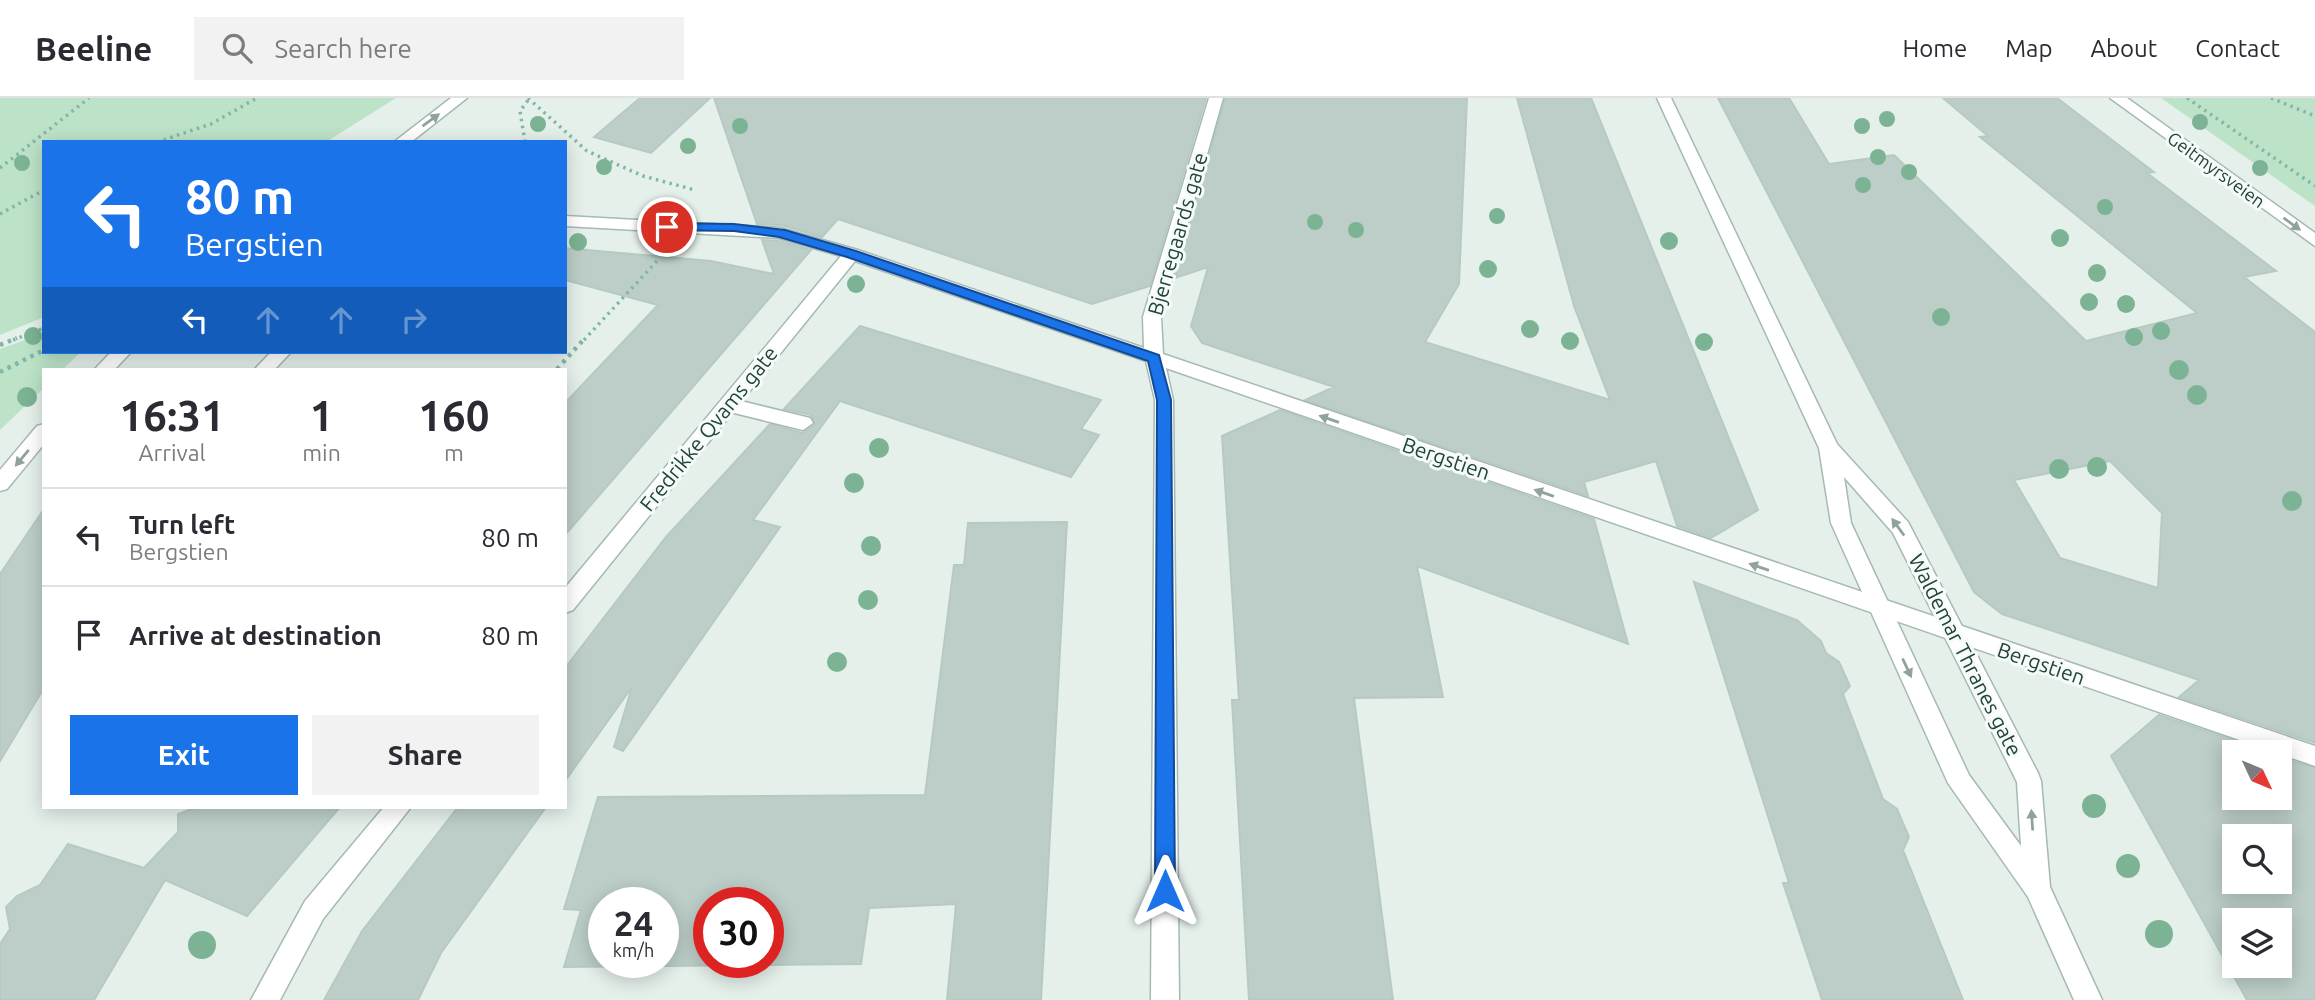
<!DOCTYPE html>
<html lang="en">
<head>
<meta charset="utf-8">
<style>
	:root { --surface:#fff; --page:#f2f2f3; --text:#2b2b33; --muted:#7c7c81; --line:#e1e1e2; --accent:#1a73e8 }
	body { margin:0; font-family:Ubuntu,sans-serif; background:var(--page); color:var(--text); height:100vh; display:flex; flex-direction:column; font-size:26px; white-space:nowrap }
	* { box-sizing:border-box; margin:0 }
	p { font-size:23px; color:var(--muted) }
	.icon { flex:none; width:38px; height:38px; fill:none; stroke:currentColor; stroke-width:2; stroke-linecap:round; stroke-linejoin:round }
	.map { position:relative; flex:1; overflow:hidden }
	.sheet { position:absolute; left:42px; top:270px; width:525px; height:441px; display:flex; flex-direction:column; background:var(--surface); border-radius:0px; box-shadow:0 4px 18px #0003 }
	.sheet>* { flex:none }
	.top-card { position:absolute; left:42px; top:42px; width:525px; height:214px; border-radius:0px; box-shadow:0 4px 18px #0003; background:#1a73e8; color:#fff; overflow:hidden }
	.needle { width:46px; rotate:134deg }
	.tools { position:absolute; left:2222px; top:642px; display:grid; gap:14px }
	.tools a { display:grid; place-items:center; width:70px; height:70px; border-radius:0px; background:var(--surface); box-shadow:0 4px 18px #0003; font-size:35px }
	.speed { position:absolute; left:588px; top:789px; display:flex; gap:14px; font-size:35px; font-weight:700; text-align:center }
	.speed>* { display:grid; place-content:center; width:91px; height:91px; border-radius:50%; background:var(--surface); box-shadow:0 4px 18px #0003; line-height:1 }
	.speed small { font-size:18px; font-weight:400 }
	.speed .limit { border:10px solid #d22; background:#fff; color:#111 }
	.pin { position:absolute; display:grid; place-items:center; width:60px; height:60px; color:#fff; margin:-30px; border:4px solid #fff; border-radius:50%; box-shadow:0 2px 7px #0007 }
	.me { position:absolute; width:77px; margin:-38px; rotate:0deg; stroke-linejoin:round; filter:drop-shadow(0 0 5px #0008) }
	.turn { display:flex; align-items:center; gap:24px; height:147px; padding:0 28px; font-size:32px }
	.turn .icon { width:91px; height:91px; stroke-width:2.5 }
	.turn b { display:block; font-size:49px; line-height:60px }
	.lanes { display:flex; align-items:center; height:66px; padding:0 28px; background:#0003; justify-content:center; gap:35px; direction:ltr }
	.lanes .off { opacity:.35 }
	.eta { display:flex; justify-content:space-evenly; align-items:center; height:119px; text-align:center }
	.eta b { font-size:42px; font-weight:600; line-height:49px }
	.cta { display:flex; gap:14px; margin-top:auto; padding:14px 28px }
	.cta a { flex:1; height:80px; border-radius:0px; background:var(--accent); color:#fff; font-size:28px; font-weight:600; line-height:80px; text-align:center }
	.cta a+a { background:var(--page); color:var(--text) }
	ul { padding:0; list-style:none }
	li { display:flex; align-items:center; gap:21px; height:98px; padding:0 28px; border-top:2px solid var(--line) }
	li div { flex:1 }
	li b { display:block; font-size:26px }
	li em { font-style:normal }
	header { display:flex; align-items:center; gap:42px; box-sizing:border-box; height:98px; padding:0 35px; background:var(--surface); border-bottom:2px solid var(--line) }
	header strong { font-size:33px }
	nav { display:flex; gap:38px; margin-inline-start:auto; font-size:24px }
	.search { width:490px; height:63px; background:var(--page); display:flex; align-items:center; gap:18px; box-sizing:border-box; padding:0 24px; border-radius:0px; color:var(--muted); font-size:26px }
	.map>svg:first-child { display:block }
	.green { fill:#bce3c8 }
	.building { fill:#bccec7; stroke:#b6cac3; stroke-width:2; fill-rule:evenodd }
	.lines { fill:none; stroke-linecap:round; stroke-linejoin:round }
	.service-casing { stroke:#a6b9b3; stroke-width:3 }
	.minor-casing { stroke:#a6b9b3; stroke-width:3 }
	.tertiary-casing { stroke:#a6b9b3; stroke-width:3 }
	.path-far1 { stroke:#81b7a8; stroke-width:3.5; stroke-dasharray:2.5 4.5; stroke-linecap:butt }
	.path { stroke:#81b7a8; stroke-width:4.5; stroke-dasharray:3.5 5; stroke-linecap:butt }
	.service { fill:#fff; fill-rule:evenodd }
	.minor { fill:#fff; fill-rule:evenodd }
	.tertiary { fill:#fff; fill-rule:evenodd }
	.tree { fill:#7cb394 }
	.oneway { fill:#90a29e }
	.route { fill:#1a73e8; stroke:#114b97; stroke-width:2 }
	.labels { text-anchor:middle; stroke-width:6; stroke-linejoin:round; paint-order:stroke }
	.far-street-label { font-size:18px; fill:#21443c; stroke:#f6fbf9 }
	.street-label { font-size:21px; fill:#21443c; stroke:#f6fbf9 }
</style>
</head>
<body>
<header>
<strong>Beeline</strong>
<div class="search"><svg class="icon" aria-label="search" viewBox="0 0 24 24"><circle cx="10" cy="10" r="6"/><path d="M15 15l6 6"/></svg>Search here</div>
<nav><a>Home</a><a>Map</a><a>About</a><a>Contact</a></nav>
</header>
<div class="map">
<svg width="2315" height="902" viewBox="0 0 2315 902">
	<rect width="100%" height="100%" fill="#e5f0eb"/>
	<!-- green -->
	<path class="green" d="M0,0H396L326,44H44V219L0,237Z
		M2161,0H2315V108Z
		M44,235V254H81L63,271H44V290L0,332V251Z"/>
	<!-- building -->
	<path class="building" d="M640,0H710L651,55L594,39Z
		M714,0H1206L1150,188L1092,206L838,121L822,139L781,127L757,126Z
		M1225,0H1467L1459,186L1425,244L1610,302L1574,208L1517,0H1591L1758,412L1711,440L1677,428L1656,363L1584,384L1588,398L1305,302L1334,289L1202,245L1191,228L1208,169L1175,180Z
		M1718,0H1789L1829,66L1894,57L2086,243L2197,215L1980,39L1988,38L1943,0H2057L2154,74L2147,75L2276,173L2244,179L2315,234V645L2179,599L2199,582L2002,516L1974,494ZM2110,363L2162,415L2158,490L2060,460L2014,382Z
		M762,142L779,143L811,152L565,437V305L658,207L565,182V150L711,163L774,176Z
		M860,228L1101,302L1081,331L1099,337L1071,379L840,303L753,422L780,429L623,653L614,649L632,589L565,683V570L666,439L770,326L802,335L815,327L811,317L784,311Z
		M1280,312L1594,421L1628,546L1417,468L1443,599L1354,600L1393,902H1249L1232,602H1239L1222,338Z
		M44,411V590L0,663V476Z
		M1067,424L1041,902H947L956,806L869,810L861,866L564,869L581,812L564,811L598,699L925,697L954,467H964L968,425ZM604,805H663V864H604ZM709,805H768V864H709Z
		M1694,484L1797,522L1821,543L1826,555L1839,564L1850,588L1843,596L1883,701L1897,711L1909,739L1903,752L1963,902H1822L1783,785H1789Z
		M2159,617L2268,654H2235V700H2280V659L2315,670V902H2247L2111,658ZM2235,738H2280V784H2235ZM2235,822H2280V868H2235Z
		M198,709H340L247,818L165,782L94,902H0V846L10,831L6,809L17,798L40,787L68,746L144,770L178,734V716Z
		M458,709H546L441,855L418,902H324L362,833Z"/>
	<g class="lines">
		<defs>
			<path id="service" d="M271,254H291L275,271H255Z
				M729,300L810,320L813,325L803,332L722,312L720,307L722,302Z"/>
			<path id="minor" d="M451,0H467L411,44H394Z
				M1209,0H1223L1161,219L1163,256L2315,648V668L1166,270L1173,302L1179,902H1151L1155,302L1146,263L855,163L573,512L565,515V490L841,158L779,140L565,128V118L780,130L858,152L1144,250L1143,219Z
				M2110,0H2127L2315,135V148Z
				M111,254H131L115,271H95Z
				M44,326V346L7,391L0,393V372L37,328Z
				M384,709H411L323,821L280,902H251L305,803Z"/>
			<path id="tertiary" d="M1657,0H1671L1837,346L1908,424L2038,675L2041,683L2050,789L2102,902H2074L2028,799L1948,685L1831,425L1819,350ZM1844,379L1893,435L2017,684L2021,748L1969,677L1851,425Z"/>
		</defs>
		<!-- service casing -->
		<use href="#service" class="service-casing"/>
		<!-- minor casing -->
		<use href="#minor" class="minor-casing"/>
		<!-- tertiary casing -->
		<use href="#tertiary" class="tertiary-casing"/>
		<!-- path-far1 -->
		<path class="path-far1" d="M528,0L587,53L643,78L695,92
			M2187,0L2315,88
			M2271,0L2315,18
			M157,44L211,26L257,0
			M525,44L520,13L529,1
			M0,70L89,0
			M0,116L44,92
			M13,242L44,230
			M584,242L657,163"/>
		<!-- path -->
		<path class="path" d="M0,247L17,240
			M557,271L585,240
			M0,274L44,252"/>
		<!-- service -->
		<use href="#service" class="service"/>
		<!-- minor -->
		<use href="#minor" class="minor"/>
		<!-- tertiary -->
		<use href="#tertiary" class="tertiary"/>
	</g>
	<!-- trees -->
	<g class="tree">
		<circle cx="1887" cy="21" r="8"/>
		<circle cx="2200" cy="24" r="8"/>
		<circle cx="538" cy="26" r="8"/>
		<circle cx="740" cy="28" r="8"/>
		<circle cx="1862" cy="28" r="8"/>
		<circle cx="688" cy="48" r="8"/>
		<circle cx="1878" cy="59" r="8"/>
		<circle cx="22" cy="65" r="8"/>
		<circle cx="604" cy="69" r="8"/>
		<circle cx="2260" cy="70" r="8"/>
		<circle cx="1909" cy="74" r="8"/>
		<circle cx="1863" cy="87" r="8"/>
		<circle cx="2105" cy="109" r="8"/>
		<circle cx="1497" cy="118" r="8"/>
		<circle cx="1315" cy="124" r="8"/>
		<circle cx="1356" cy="132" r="8"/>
		<circle cx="2060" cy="140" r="9"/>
		<circle cx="1669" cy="143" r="9"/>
		<circle cx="578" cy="144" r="9"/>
		<circle cx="1488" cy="171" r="9"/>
		<circle cx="2097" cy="175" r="9"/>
		<circle cx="856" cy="186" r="9"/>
		<circle cx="2089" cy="204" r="9"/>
		<circle cx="2126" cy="206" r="9"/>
		<circle cx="1941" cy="219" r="9"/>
		<circle cx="1530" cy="231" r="9"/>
		<circle cx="2161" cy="233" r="9"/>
		<circle cx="33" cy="238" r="9"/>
		<circle cx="2134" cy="239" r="9"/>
		<circle cx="1570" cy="243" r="9"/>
		<circle cx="1704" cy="244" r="9"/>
		<circle cx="2179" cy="272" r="10"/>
		<circle cx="2197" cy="297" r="10"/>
		<circle cx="27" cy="299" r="10"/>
		<circle cx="879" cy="350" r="10"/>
		<circle cx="2097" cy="369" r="10"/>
		<circle cx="2059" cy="371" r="10"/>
		<circle cx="854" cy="385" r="10"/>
		<circle cx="2292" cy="403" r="10"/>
		<circle cx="871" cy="448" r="10"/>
		<circle cx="868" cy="502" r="10"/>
		<circle cx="837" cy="564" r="10"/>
		<circle cx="2094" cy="708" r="12"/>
		<circle cx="2128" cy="768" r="12"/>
		<circle cx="2159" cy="836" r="14"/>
		<circle cx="202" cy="847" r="14"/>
	</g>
	<!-- one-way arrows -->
	<defs><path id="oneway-solid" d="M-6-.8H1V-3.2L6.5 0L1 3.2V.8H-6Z" transform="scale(1.75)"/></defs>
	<g class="oneway">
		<use href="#oneway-solid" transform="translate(431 22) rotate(-36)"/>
		<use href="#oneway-solid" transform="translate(2292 126) rotate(36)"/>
		<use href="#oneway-solid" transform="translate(1329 321) rotate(-161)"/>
		<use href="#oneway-solid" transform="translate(22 360) rotate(130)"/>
		<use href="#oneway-solid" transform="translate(1544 395) rotate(-161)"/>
		<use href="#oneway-solid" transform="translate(1898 429) rotate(-126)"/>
		<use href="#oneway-solid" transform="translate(1759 469) rotate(-161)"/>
		<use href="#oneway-solid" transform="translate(1907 570) rotate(65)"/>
		<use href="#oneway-solid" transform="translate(2032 722) rotate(-94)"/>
	</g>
	<!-- route -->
	<path class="route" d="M667,125L734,126L785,132L856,153L1159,257L1171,302L1175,793L1172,799L1165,802L1158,799L1155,793L1157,302L1148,263L847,159L779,139L734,133L662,132L660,129Z"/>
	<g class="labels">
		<!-- far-street labels -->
		<g class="far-street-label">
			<text transform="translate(2216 72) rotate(36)" y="6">Geitmyrsveien</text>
		</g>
		<!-- street labels -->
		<g class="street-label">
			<text transform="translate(1178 136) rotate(-74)" y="7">Bjerregaards gate</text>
			<text transform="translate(709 331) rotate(-51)" y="7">Fredrikke Qvams gate</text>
			<text transform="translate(1446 361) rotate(19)" y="7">Bergstien</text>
			<text transform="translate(1965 557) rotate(63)" y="7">Waldemar Thranes gate</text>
			<text transform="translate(2041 566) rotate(19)" y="7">Bergstien</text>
		</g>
	</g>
</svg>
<div class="tools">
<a><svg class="needle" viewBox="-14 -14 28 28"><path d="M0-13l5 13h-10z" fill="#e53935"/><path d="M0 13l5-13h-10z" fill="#7c7c81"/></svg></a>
<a><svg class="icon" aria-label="search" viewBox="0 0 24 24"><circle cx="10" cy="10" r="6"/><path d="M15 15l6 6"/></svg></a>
<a><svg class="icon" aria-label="layers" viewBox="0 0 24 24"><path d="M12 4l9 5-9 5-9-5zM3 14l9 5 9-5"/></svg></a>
</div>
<div class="speed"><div>24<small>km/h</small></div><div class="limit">30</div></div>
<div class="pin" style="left:667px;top:129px;background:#d93025"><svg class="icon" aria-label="arrive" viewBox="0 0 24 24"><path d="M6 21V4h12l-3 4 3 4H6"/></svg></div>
<svg class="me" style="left:1165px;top:793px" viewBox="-20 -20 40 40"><path d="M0-17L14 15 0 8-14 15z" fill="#1a73e8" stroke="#fff" stroke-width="4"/></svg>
<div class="top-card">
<div class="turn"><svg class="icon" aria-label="left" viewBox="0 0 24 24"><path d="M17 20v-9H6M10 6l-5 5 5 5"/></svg><div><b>80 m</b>Bergstien</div></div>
<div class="lanes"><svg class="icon" aria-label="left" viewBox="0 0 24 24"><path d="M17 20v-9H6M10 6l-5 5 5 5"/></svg><svg class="icon off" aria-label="ahead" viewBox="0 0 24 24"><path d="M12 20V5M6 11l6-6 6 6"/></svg><svg class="icon off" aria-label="ahead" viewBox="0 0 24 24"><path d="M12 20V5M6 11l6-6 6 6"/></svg><svg class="icon off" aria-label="right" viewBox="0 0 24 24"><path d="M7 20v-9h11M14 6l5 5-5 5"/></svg></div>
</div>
<section class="sheet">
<div class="eta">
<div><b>16:31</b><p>Arrival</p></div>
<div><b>1</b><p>min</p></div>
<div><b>160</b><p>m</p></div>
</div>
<ul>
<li><svg class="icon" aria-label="left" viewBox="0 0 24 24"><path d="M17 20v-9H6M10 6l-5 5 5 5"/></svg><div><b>Turn left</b><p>Bergstien</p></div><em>80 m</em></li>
<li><svg class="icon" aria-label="arrive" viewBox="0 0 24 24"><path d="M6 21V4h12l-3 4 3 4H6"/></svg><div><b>Arrive at destination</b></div><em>80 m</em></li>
</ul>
<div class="cta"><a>Exit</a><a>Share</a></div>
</section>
</div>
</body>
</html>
